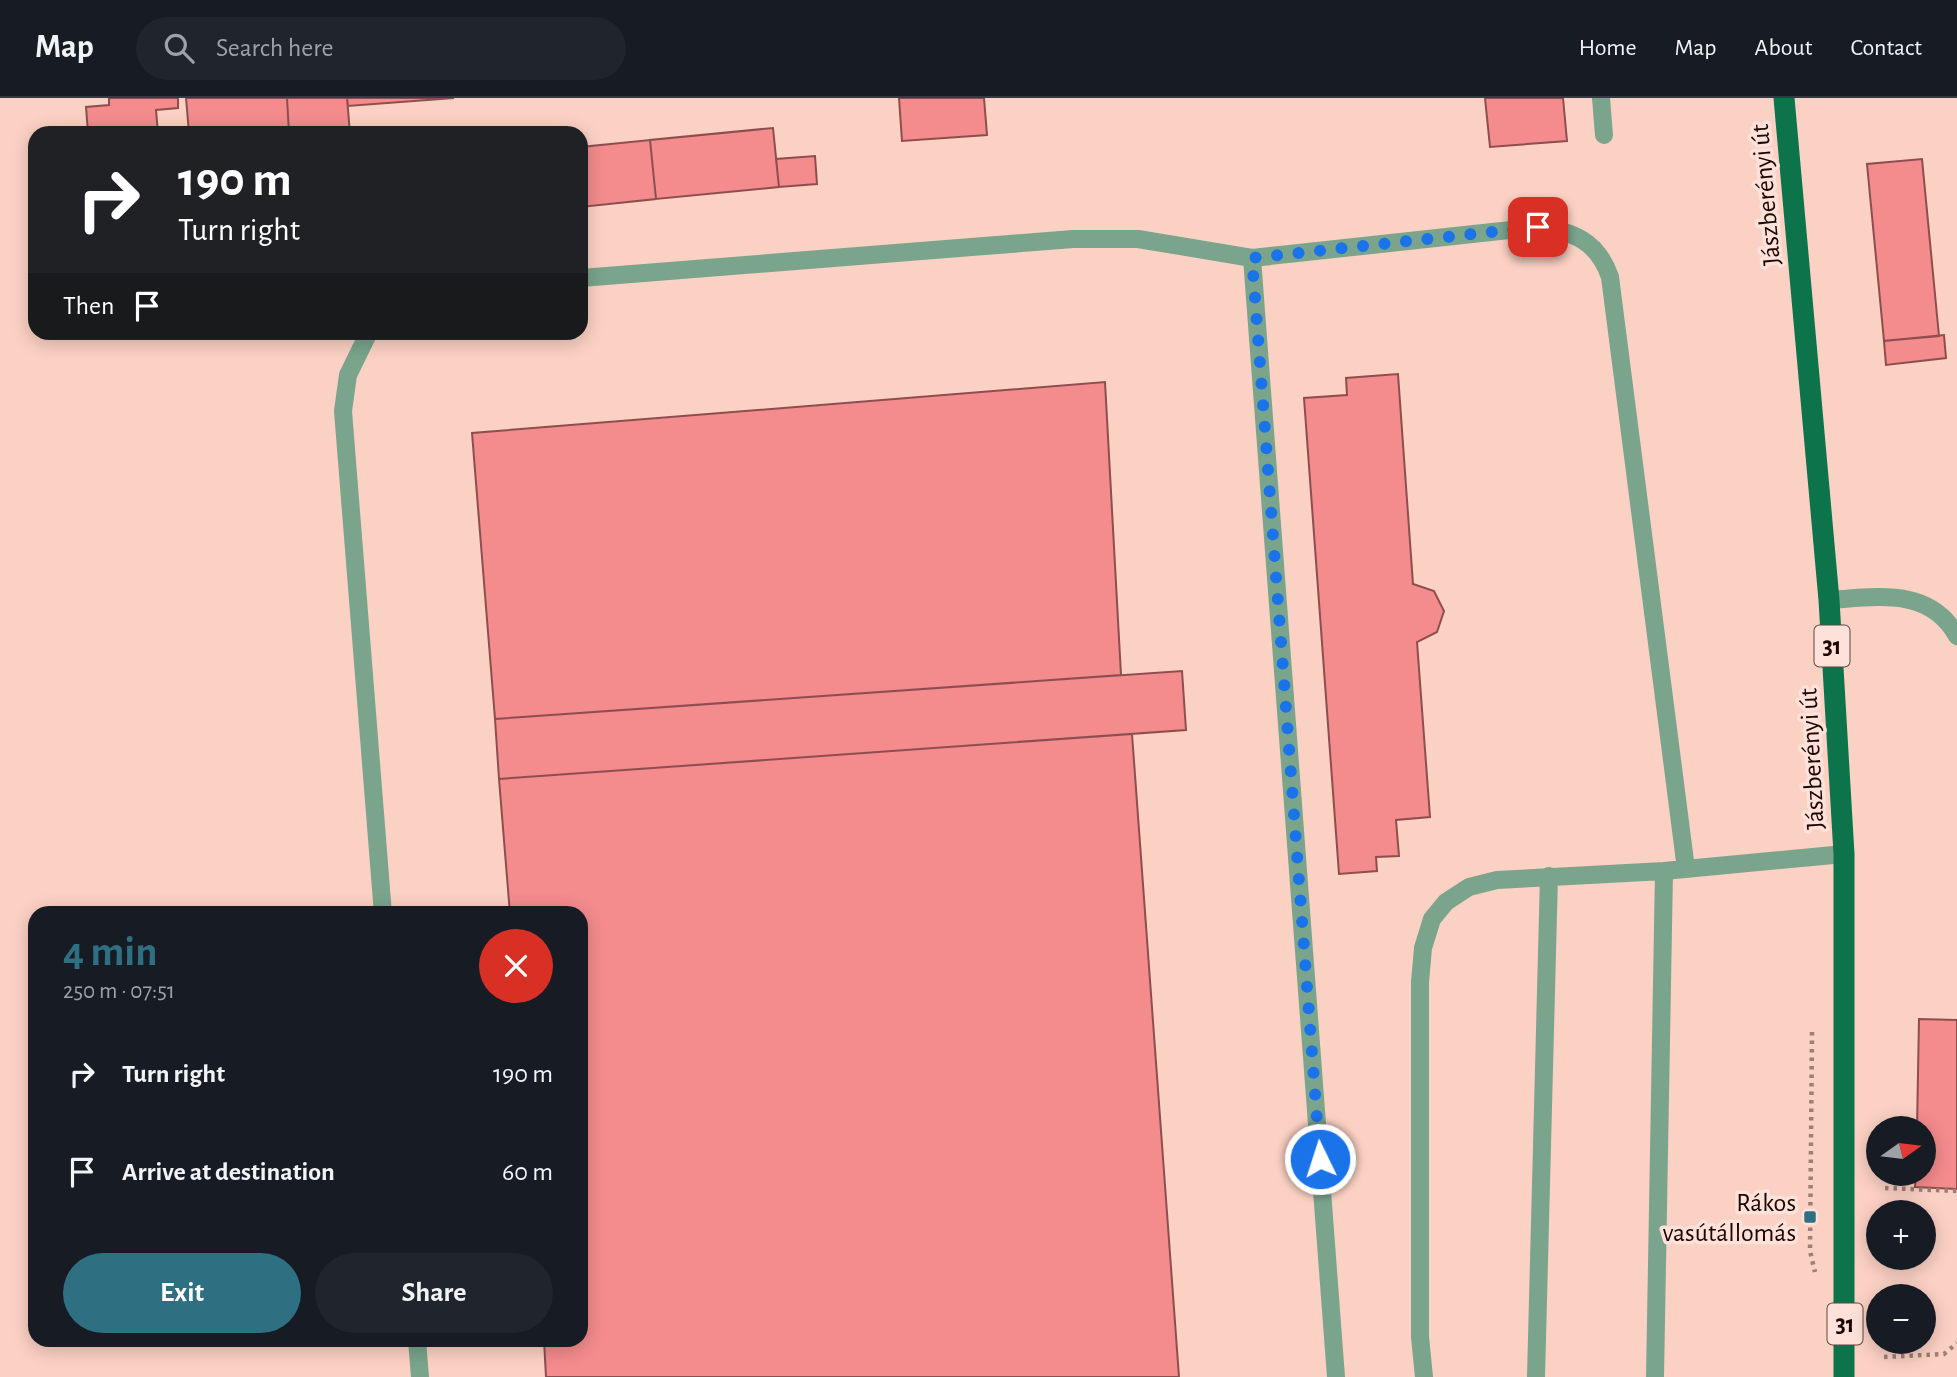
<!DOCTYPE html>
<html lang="en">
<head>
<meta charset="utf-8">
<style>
	:root { --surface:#171b24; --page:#20242c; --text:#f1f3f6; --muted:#9ea1a6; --line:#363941; --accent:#2e6f82 }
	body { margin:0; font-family:"Alegreya Sans",sans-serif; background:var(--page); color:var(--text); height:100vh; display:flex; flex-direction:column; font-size:26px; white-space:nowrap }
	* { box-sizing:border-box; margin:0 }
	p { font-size:23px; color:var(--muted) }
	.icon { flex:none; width:38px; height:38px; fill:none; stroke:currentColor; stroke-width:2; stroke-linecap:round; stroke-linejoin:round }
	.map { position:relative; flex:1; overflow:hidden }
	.sheet { position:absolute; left:28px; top:808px; width:560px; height:441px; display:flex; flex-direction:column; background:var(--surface); border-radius:21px; box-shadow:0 4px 18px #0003 }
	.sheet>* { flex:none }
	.guide { position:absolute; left:28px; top:28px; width:560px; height:214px; border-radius:21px; box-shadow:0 4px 18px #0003; background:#202124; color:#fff; overflow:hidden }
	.needle { width:46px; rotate:76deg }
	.controls { position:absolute; left:1866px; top:1018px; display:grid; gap:14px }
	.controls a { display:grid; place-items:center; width:70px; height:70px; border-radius:50%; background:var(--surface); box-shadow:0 4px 18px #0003; font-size:35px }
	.pin { position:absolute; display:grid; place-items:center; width:60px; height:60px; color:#fff; margin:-30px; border-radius:14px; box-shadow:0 4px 10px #0006 }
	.me { position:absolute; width:77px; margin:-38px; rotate:356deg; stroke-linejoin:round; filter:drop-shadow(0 0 5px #0008) }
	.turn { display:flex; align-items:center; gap:24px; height:147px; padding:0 35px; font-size:32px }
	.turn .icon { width:91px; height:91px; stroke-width:2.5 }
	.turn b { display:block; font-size:49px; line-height:60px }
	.then { display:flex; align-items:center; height:66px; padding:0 35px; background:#0003; gap:14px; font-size:26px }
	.round { display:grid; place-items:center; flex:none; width:74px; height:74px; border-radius:37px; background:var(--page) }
	.overview { display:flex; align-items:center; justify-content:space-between; height:119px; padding:0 35px }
	h1 { font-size:42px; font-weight:700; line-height:52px; color:var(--accent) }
	.button { display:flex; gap:14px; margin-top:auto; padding:14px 35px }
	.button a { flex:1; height:80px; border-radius:42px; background:var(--accent); color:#fff; font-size:28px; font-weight:700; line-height:80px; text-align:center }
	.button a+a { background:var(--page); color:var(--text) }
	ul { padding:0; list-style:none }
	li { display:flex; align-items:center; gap:21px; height:98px; padding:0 35px }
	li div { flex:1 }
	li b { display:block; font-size:26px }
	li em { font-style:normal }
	header { display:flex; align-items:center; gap:42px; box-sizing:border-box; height:98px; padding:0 35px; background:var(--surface); border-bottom:2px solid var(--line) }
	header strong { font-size:33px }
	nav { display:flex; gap:38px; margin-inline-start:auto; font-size:24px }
	.search { width:490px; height:63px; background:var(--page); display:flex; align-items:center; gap:18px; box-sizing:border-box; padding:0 24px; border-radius:38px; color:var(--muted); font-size:26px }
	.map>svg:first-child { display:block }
	.building { fill:#f48b8d; stroke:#8e4e4f; stroke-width:2 }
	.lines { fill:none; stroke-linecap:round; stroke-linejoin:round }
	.path { stroke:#9f7e74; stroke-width:4.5; stroke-dasharray:3.5 5; stroke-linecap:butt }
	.service { stroke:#7aa48c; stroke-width:18 }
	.primary { stroke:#0c734a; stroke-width:21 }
	.route { stroke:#1a73e8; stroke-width:12; stroke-dasharray:0 21.6 }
	.poi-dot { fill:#2e6f82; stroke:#fee1d8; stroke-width:2.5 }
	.labels { text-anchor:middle; stroke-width:7; stroke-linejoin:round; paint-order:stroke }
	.shield { fill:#fee1d8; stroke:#5f4742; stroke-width:2 }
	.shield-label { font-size:24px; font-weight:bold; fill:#1b0501 }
	.street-label { font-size:26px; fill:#1b0501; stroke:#fee1d8 }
	.poi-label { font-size:26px; fill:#1b0501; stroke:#fee1d8; text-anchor:end }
</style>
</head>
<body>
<header>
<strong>Map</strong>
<div class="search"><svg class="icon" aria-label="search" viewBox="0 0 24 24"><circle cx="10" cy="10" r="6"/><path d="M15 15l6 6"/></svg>Search here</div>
<nav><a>Home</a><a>Map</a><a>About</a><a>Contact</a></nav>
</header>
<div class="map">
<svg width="1957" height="1279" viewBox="0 0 1957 1279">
	<rect width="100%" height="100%" fill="#fbd1c3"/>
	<!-- building -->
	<path class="building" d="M109,0H178V10L156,12L158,35H88L86,9L109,7Z
		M186,0H287L289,35H189Z
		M287,0H347L350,35H289Z
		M347,0H454L348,8Z
		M899,0H984L987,37L902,43Z
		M1485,0H1563L1567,43L1490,49Z
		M773,30L779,89L656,101L650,42Z
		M650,42L656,101L581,109V49Z
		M815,58L817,86L779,89L776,61Z
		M1922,61L1939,238L1884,243L1867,66Z
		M1944,237L1946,260L1886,267L1884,243Z
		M1398,276L1413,486L1434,493L1444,513L1437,534L1417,544L1430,719L1396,722L1399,758L1376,759L1377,773L1339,776L1304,300L1347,297L1346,280Z
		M1105,284L1121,577L495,621L472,335Z
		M1182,573L1186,632L499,681L495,621Z
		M1132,636L1179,1279H546L544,1242H581V816H510L499,681Z
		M1919,921L1957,922V1091L1915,1089L1916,1076H1923V1031H1917Z"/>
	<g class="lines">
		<!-- path -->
		<path class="path" d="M1812,934L1810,1153L1815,1174
			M1885,1090L1957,1093
			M1884,1259L1944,1256L1957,1245"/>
		<!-- service -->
		<path class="service" d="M1601,0L1604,37
			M1252,160L1336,1279
			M581,180L1073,141H1138L1252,160L1538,129C1574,133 1598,144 1610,179L1686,771
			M369,234L348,277L343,313L383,816
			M1829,502C1877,499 1930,489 1957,538
			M417,1242L420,1279
			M1424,1279L1420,1239V884L1423,850L1432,821L1446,804L1469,789L1497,782L1664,773L1844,756
			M1536,1279L1549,778
			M1655,1279L1664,773"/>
		<!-- primary -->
		<path class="primary" d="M1784,0L1829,502L1844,756V1279"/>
	</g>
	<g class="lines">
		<!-- route -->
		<path class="route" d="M1320,1061L1252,160L1538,129"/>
	</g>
	<!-- markers -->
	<rect class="poi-dot" x="1803" y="1112" width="14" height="14" rx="3.5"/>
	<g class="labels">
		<!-- shield labels -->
		<g class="shield">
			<rect x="1814.5" y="527.5" width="35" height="41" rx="5"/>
			<rect x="1827.5" y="1205.5" width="35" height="41" rx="5"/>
		</g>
		<g class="shield-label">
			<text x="1832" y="556">31</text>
			<text x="1845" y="1234">31</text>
		</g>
		<!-- street labels -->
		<g class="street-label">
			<text transform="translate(1765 97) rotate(-95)" y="9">Jászberényi út</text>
			<text transform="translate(1811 661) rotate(-93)" y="9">Jászberényi út</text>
		</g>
		<!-- poi labels -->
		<g class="poi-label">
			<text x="1796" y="1113">Rákos<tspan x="1796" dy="30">vasútállomás</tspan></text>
		</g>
	</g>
</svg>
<div class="controls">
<a><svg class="needle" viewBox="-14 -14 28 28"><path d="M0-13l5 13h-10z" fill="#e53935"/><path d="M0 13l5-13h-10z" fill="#9ea1a6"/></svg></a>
<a>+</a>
<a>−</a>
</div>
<div class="pin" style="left:1538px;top:129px;background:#d93025"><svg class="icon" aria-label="arrive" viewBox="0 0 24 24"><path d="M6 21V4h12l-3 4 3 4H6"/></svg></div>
<svg class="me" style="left:1320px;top:1061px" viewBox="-20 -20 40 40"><circle r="17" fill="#1a73e8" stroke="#fff" stroke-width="3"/><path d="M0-11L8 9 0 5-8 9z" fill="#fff"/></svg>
<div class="guide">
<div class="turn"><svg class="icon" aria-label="right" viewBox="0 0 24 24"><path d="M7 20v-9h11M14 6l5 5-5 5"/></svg><div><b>190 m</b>Turn right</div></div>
<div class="then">Then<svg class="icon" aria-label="arrive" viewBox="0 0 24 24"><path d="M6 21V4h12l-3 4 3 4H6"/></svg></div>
</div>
<section class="sheet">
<div class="overview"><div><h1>4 min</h1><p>250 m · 07:51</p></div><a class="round" style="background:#d93025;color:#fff"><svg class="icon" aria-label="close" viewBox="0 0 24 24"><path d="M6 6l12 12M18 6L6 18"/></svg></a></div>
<ul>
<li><svg class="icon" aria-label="right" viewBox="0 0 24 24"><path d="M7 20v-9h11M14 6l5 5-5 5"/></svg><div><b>Turn right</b></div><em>190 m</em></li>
<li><svg class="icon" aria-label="arrive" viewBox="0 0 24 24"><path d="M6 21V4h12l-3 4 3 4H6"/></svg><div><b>Arrive at destination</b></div><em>60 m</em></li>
</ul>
<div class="button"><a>Exit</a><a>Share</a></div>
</section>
</div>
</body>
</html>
